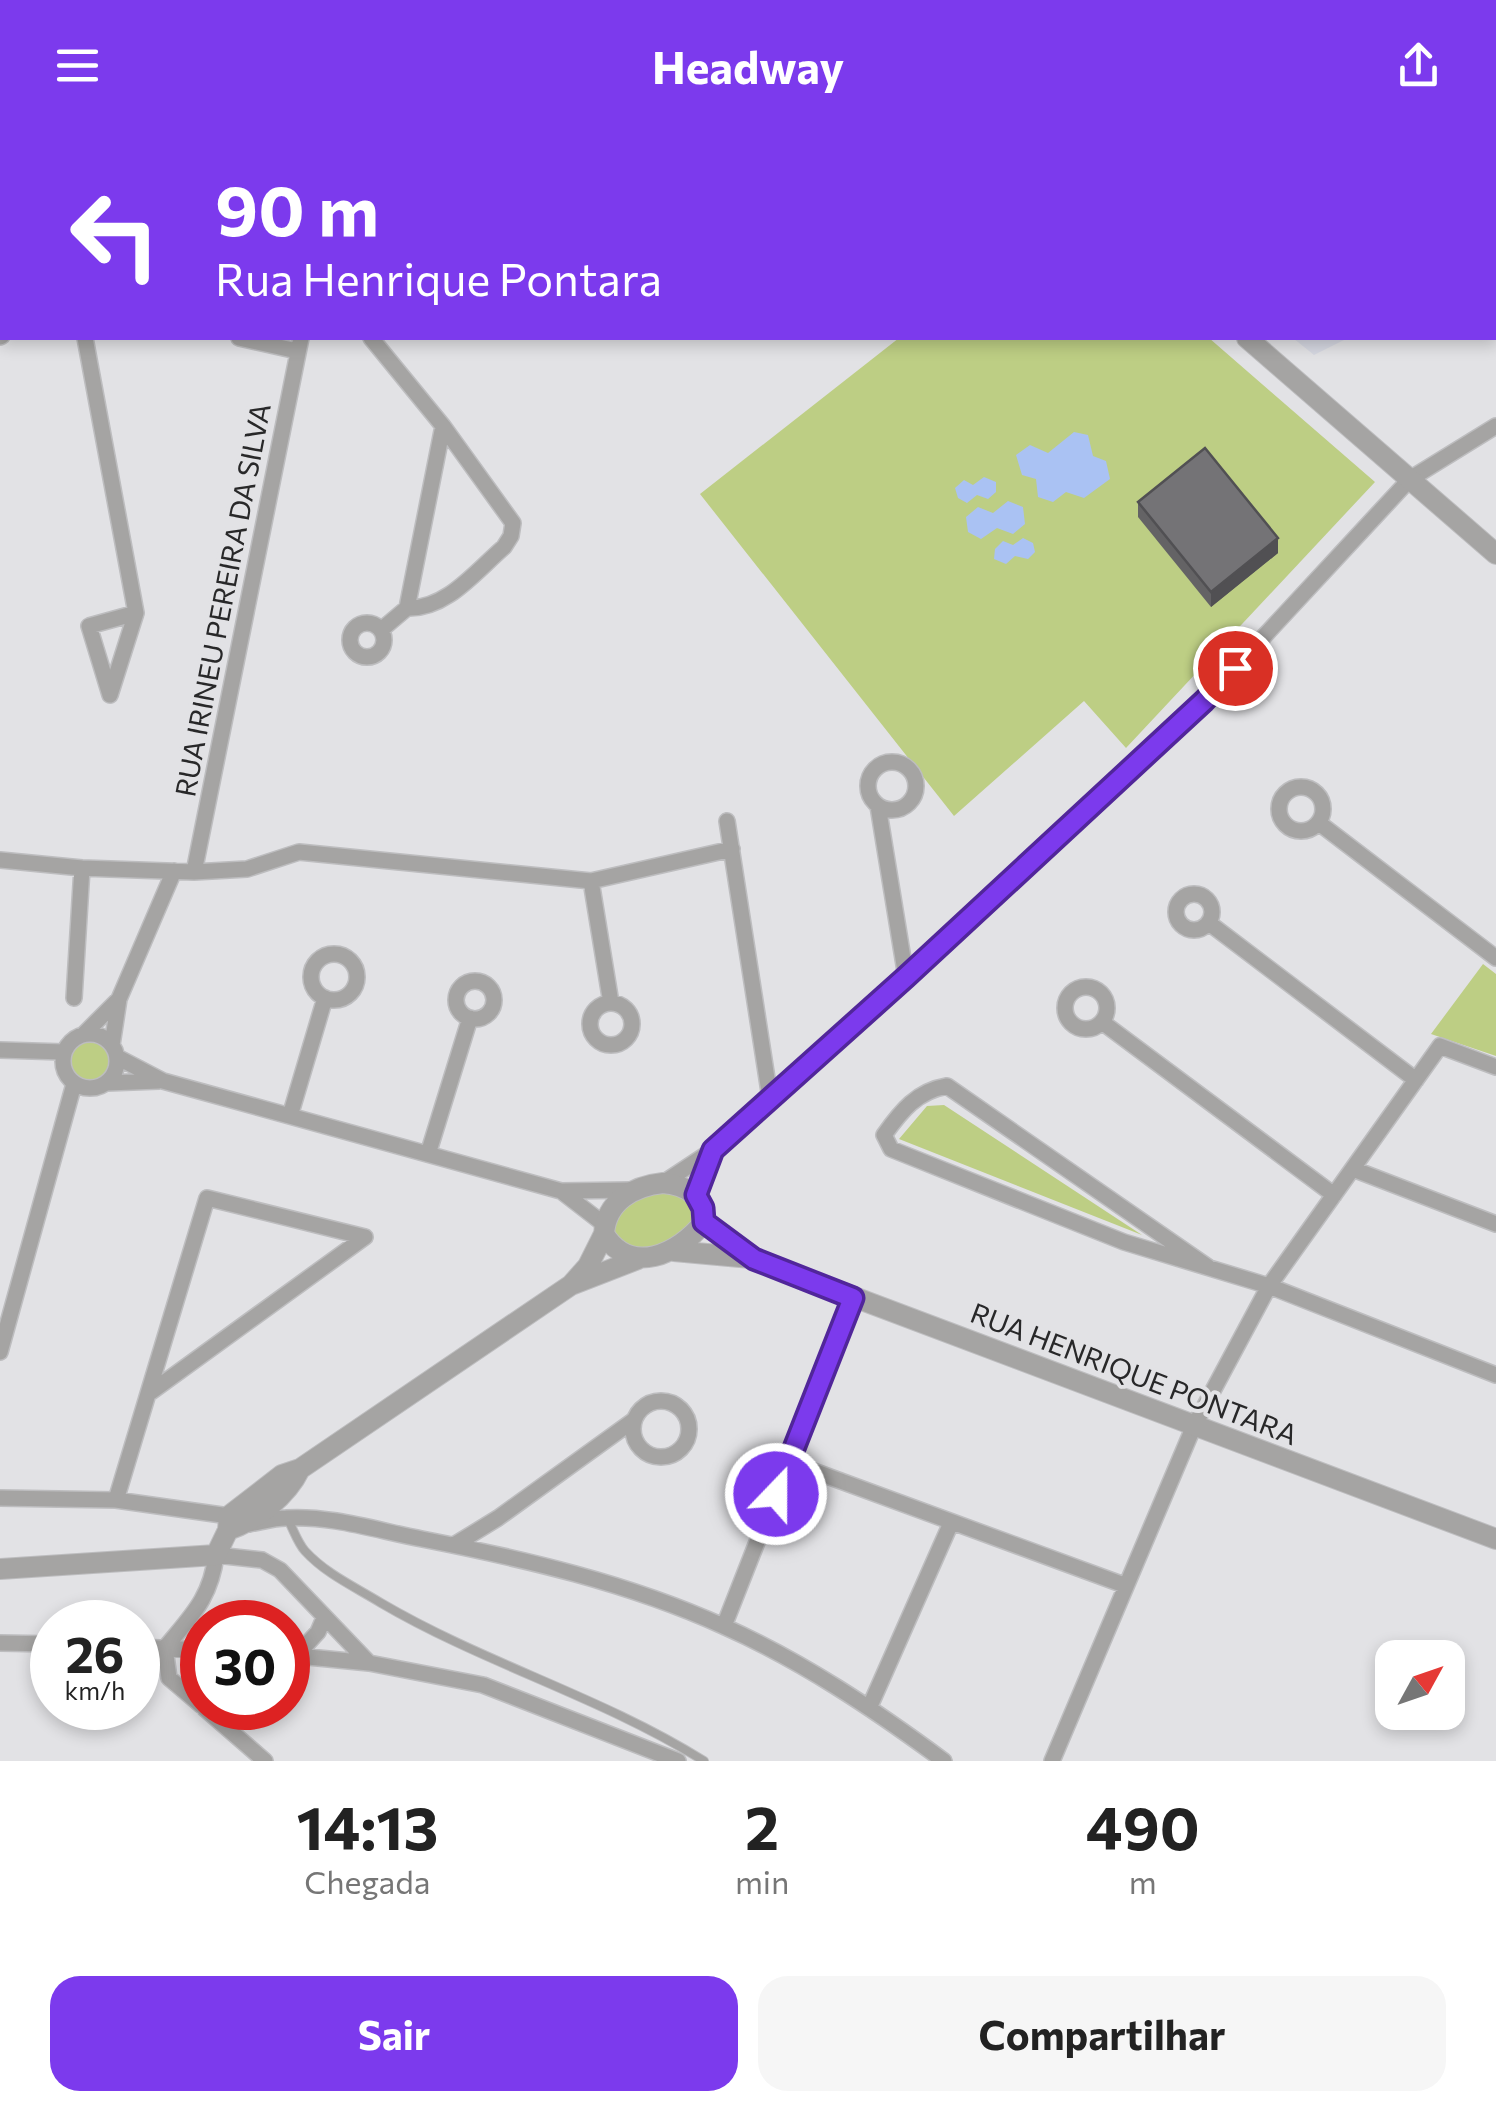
<!DOCTYPE html>
<html lang="pt">
<head>
<meta charset="utf-8">
<style>
	:root { --surface:#fff; --page:#f6f6f6; --text:#222; --muted:#767676; --accent:#7c3aed }
	body { margin:0; font-family:Commissioner,sans-serif; background:var(--page); color:var(--text); height:100vh; display:flex; flex-direction:column; font-size:38px; white-space:nowrap }
	* { box-sizing:border-box; margin:0 }
	p { font-size:32px; color:var(--muted) }
	.icon { flex:none; width:55px; height:55px; fill:none; stroke:currentColor; stroke-width:2; stroke-linecap:round; stroke-linejoin:round }
	.map { position:relative; height:1631px; overflow:hidden }
	.drawer { display:flex; flex-direction:column; background:var(--surface); flex:1 }
	.drawer>* { flex:none }
	.top-card { position:absolute; left:0px; top:0px; width:1498px; height:210px; box-shadow:0 5px 15px #0003; background:#7c3aed; color:#fff; overflow:hidden }
	.needle { width:65px; rotate:50deg }
	.controls { position:absolute; left:1375px; top:1510px; display:grid; gap:20px }
	.controls a { display:grid; place-items:center; width:90px; height:90px; border-radius:20px; background:var(--surface); box-shadow:0 5px 15px #0003; font-size:50px }
	.speed { position:absolute; left:30px; top:1470px; display:flex; gap:20px; font-size:50px; font-weight:700; text-align:center }
	.speed>* { display:grid; place-content:center; width:130px; height:130px; border-radius:50%; background:var(--surface); box-shadow:0 5px 15px #0003; line-height:1 }
	.speed small { font-size:25px; font-weight:400 }
	.speed .limit { border:15px solid #d22; background:#fff; color:#111 }
	.pin { position:absolute; display:grid; place-items:center; width:85px; height:85px; color:#fff; margin:-42px; border:5px solid #fff; border-radius:50%; box-shadow:0 2px 10px #0007 }
	.me { position:absolute; width:110px; margin:-55px; rotate:22deg; stroke-linejoin:round; filter:drop-shadow(0 0 8px #0008) }
	.turn { display:flex; align-items:center; gap:35px; height:210px; padding:0 50px; font-size:45px }
	.turn .icon { width:130px; height:130px; stroke-width:2.5 }
	.turn b { display:block; font-size:70px; line-height:85px }
	.eta { display:flex; justify-content:space-evenly; align-items:center; height:170px; text-align:center }
	.eta b { font-size:60px; font-weight:700; line-height:70px }
	.primary-button { display:flex; gap:20px; margin-top:auto; padding:20px 50px }
	.primary-button a { flex:1; height:115px; border-radius:30px; background:var(--accent); color:#fff; font-size:40px; font-weight:700; line-height:115px; text-align:center }
	.primary-button a+a { background:var(--page); color:var(--text) }
	header { display:flex; justify-content:space-between; align-items:center; height:130px; padding:0 50px; background:var(--accent); color:#fff; font-size:45px; font-weight:700 }
	.map>svg:first-child { display:block }
	.built { fill:#d5d7e1 }
	.green { fill:#bdce84 }
	.water { fill:#aac2f3 }
	.lines { fill:none; stroke-linecap:round; stroke-linejoin:round }
	.service-casing { stroke:#bdbdbf; stroke-width:10 }
	.minor-casing { stroke:#bdbdbf; stroke-width:18 }
	.tertiary-casing { stroke:#bdbdbf; stroke-width:22 }
	.service { stroke:#a5a4a3; stroke-width:8 }
	.minor { stroke:#a5a4a3; stroke-width:15 }
	.tertiary { stroke:#a5a4a3; stroke-width:20 }
	.wall { fill:#646365 }
	.shaded-wall { fill:#515053 }
	.building { fill:#747376; stroke:#515053; stroke-width:2.5 }
	.route-casing { stroke:#51269a; stroke-width:25 }
	.route { stroke:#7c3aed; stroke-width:18 }
	.labels { text-anchor:middle; stroke-width:8; stroke-linejoin:round; paint-order:stroke }
	.street-label { font-size:28px; fill:#282829; stroke:#e2e2e5 }
</style>
</head>
<body>
<header><svg class="icon" aria-label="menu" viewBox="0 0 24 24"><path d="M4 6h16M4 12h16M4 18h16"/></svg>Headway<svg class="icon" aria-label="share" viewBox="0 0 24 24"><path d="M12 15V3M7 8l5-5 5 5M5 13v7h14v-7"/></svg></header>
<div class="map">
<svg width="1496" height="1631" viewBox="0 0 1496 1631">
	<rect width="100%" height="100%" fill="#e2e2e5"/>
	<!-- built -->
	<path class="built" d="M1198,0H1450L1451,2H1195Z
		M1293,208H1348L1314,225Z"/>
	<!-- green -->
	<path class="green" d="M899,208H1209L1375,352L1126,618L1084,571L954,686L700,364Z
		M1483,834L1496,844V926L1431,904Z
		M70 932a20 20 0 1 1 40 0a20 20 0 1 1-40 0Z
		M944,975L1142,1105L899,1009L927,976Z
		M667,1063C683,1067 695,1072 694,1090L668,1115L635,1120L615,1107L613,1085C628,1070 646,1064 667,1063Z"/>
	<!-- water -->
	<path class="water" d="M1074,302L1088,305L1093,326L1106,331L1110,349L1084,368L1066,362L1053,372L1038,367L1036,349L1022,345L1016,325L1030,315L1048,323Z
		M984,347L996,352V362L988,369L977,365L967,373L958,368L955,358L964,350L973,355Z
		M1008,371L1023,377L1025,394L1013,404L997,398L981,409L968,402L966,387L978,377L993,383Z
		M1023,408L1033,413L1035,422L1028,429L1015,426L1006,434L994,429L995,419L1003,411L1013,415Z"/>
	<g class="lines">
		<defs>
			<path id="service" d="M1187,2L1190,0
				M287,1388C293,1398 297,1412 305,1421C326,1444 355,1457 381,1473C485,1534 602,1567 704,1631"/>
			<path id="minor" d="M265,0L266,2
				M200,2L203,0
				M430,2L434,0
				M485,2L489,0
				M0,134L2,135
				M0,207L2,206
				M85,208L136,483
				M239,208L297,221
				M371,208L443,296L513,393L511,406L504,417C476,441 446,480 407,478L381,500
				M407,478L443,296
				M136,483L110,565L89,496Z
				M350 510a17 17 0 1 1 34 0a17 17 0 1 1-34 0Z
				M868 656a24 24 0 1 1 48 0a24 24 0 1 1-48 0Z
				M1279 679a22 22 0 1 1 44 0a22 22 0 1 1-44 0Z
				M878,676L906,847
				M727,691L770,968
				M1319,693L1496,828
				M0,730L82,738L194,742L247,739L299,722L591,751L732,719
				M194,742L301,208
				M591,751L611,873
				M1176 782a18 18 0 1 1 36 0a18 18 0 1 1-36 0Z
				M1209,793L1416,950
				M311 847a23 23 0 1 1 46 0a23 23 0 1 1-46 0Z
				M456 870a19 19 0 1 1 38 0a19 19 0 1 1-38 0Z
				M1065 878a21 21 0 1 1 42 0a21 21 0 1 1-42 0Z
				M74,868L82,738
				M590 894a21 21 0 1 1 42 0a21 21 0 1 1-42 0Z
				M1102,892L1334,1065
				M63 931a27 27 0 1 1 54 0a27 27 0 1 1-54 0Z
				M83,905L119,869
				M112,915L119,869L174,741
				M0,920L64,922
				M117,927L163,951L561,1061L631,1060
				M107,953L159,951
				M290,986L325,868
				M428,1024L470,888
				M1353,1039L1496,1094
				M663,1053L713,1020L906,847L1204,571L1410,349L1496,296
				M561,1061L605,1095
				M696,1065L713,1020
				M1208,1137L947,956C917,961 901,981 884,1005L891,1019L1124,1112L1269,1156L1496,1245
				M0,1222L74,954
				M151,1262L365,1107
				M633 1299a28 28 0 1 1 56 0a28 28 0 1 1-56 0Z
				M789,1332L1124,1455
				M0,1368L116,1370L229,1386
				M116,1370L207,1068L365,1107
				M249,1394C261,1392 274,1388 286,1388C331,1385 379,1401 422,1409C524,1429 628,1453 723,1496C802,1531 875,1580 944,1631
				M454,1415L498,1388L634,1290
				M724,1496L853,1168
				M0,1513L52,1514
				M138,1517L202,1520
				M165,1518C191,1486 211,1468 216,1425L262,1430L280,1440L369,1533
				M165,1518L169,1548L202,1576
				M288,1525L369,1533L483,1555L678,1631
				M296,1526L318,1502L324,1488
				M870,1576L951,1393
				M204,1578L265,1631
				M1052,1631L1194,1296L1269,1156L1440,916L1496,937"/>
			<path id="tertiary" d="M1008,0L1011,2
				M1247,208L1496,424
				M663,1053C687,1055 705,1067 704,1092C679,1124 630,1147 604,1104C606,1071 634,1056 663,1053Z
				M704,1092L753,1129L1496,1409
				M674,1121L751,1128
				M572,1154L588,1136L604,1104
				M228,1400C257,1390 287,1366 300,1339
				M0,1439L216,1425L228,1400L229,1386L282,1345L300,1339L571,1155L638,1129"/>
		</defs>
		<!-- service casing -->
		<use href="#service" class="service-casing"/>
		<!-- minor casing -->
		<use href="#minor" class="minor-casing"/>
		<!-- tertiary casing -->
		<use href="#tertiary" class="tertiary-casing"/>
		<!-- service -->
		<use href="#service" class="service"/>
		<!-- minor -->
		<use href="#minor" class="minor"/>
		<!-- tertiary -->
		<use href="#tertiary" class="tertiary"/>
	</g>
	<!-- wall -->
	<path class="wall" d="M1138,372L1278,423L1211,477L1138,387Z"/>
	<!-- shaded-wall -->
	<path class="shaded-wall" d="M1278,408V423L1211,477V462Z"/>
	<!-- building -->
	<path class="building" d="M1205,318L1278,408L1211,462L1138,372Z"/>
	<g class="lines">
		<defs>
			<path id="route" d="M776,1364L853,1168L754,1129L704,1092L703,1078L696,1065L713,1020L906,847L1204,571L1235,538"/>
		</defs>
		<!-- route casing -->
		<use href="#route" class="route-casing"/>
		<!-- route -->
		<use href="#route" class="route"/>
	</g>
	<g class="labels">
		<!-- street labels -->
		<g class="street-label">
			<text transform="translate(223 470) rotate(-79)" y="10">RUA IRINEU PEREIRA DA SILVA</text>
			<text transform="translate(1134 1244) rotate(21)" y="10">RUA HENRIQUE PONTARA</text>
		</g>
	</g>
</svg>
<div class="controls">
<a><svg class="needle" viewBox="-14 -14 28 28"><path d="M0-13l5 13h-10z" fill="#e53935"/><path d="M0 13l5-13h-10z" fill="#767676"/></svg></a>
</div>
<div class="speed"><div>26<small>km/h</small></div><div class="limit">30</div></div>
<div class="pin" style="left:1235px;top:538px;background:#d93025"><svg class="icon" aria-label="arrive" viewBox="0 0 24 24"><path d="M6 21V4h12l-3 4 3 4H6"/></svg></div>
<svg class="me" style="left:776px;top:1364px" viewBox="-20 -20 40 40"><circle r="17" fill="#7c3aed" stroke="#fff" stroke-width="3"/><path d="M0-11L8 9 0 5-8 9z" fill="#fff"/></svg>
<div class="top-card">
<div class="turn"><svg class="icon" aria-label="left" viewBox="0 0 24 24"><path d="M17 20v-9H6M10 6l-5 5 5 5"/></svg><div><b>90 m</b>Rua Henrique Pontara</div></div>
</div>
</div>
<section class="drawer">
<div class="eta">
<div><b>14:13</b><p>Chegada</p></div>
<div><b>2</b><p>min</p></div>
<div><b>490</b><p>m</p></div>
</div>
<div class="primary-button"><a>Sair</a><a>Compartilhar</a></div>
</section>
</body>
</html>
